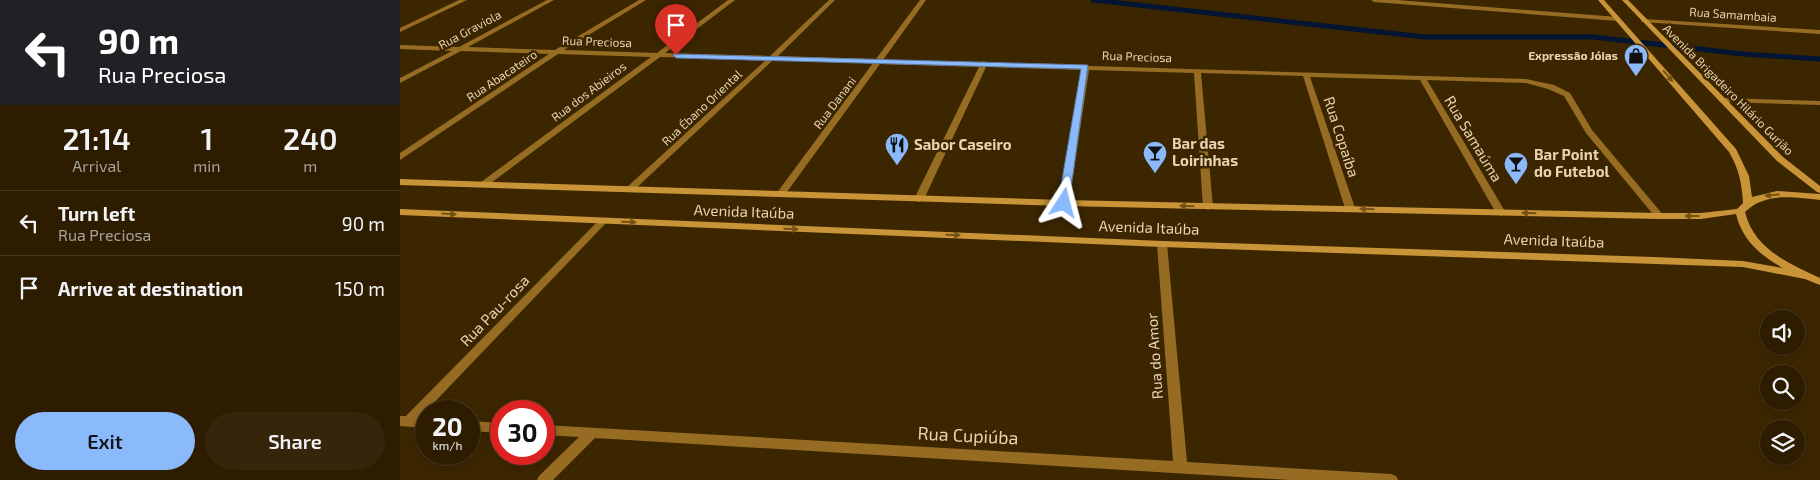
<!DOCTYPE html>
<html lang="en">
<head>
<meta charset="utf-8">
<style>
	:root { --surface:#2d1c00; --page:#35250a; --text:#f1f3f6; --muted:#a7a199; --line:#483a22; --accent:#8bbafc }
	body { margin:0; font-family:"Exo 2",sans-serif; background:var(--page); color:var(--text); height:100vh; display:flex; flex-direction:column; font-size:19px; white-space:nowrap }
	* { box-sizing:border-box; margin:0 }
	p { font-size:16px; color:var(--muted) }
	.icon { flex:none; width:28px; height:28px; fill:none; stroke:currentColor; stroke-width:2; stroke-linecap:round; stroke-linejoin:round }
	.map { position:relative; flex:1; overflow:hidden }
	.details { display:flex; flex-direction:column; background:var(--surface); width:400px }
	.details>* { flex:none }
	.guide { background:#202124; color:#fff; overflow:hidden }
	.controls { position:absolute; left:1360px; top:310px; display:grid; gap:10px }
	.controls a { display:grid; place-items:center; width:45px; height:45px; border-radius:50%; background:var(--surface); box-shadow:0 2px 8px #0003,0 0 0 1px var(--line); font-size:25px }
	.speed { position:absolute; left:15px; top:400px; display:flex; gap:10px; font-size:25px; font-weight:700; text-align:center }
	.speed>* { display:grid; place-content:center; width:65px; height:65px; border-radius:50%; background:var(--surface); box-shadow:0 2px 8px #0003,0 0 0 1px var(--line); line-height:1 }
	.speed small { font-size:12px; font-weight:400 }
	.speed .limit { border:8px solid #d22; background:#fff; color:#111 }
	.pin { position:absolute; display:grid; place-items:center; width:42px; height:42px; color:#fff; margin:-51px -21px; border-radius:50% 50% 50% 0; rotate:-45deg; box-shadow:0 0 5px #0007 }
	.pin .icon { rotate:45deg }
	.me { position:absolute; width:55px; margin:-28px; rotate:9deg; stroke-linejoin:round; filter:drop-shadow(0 0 4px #0008) }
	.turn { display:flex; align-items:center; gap:18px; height:105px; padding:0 15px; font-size:22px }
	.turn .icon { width:65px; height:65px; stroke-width:2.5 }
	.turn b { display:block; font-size:35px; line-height:42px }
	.eta { display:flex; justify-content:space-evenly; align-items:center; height:85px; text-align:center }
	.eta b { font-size:30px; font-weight:600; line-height:35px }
	.action { display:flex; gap:10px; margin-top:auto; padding:10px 15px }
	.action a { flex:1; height:58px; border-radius:30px; background:var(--accent); color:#111; font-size:20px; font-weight:600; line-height:58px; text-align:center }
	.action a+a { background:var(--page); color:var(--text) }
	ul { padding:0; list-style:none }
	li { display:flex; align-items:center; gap:15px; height:65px; padding:0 15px; border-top:1px solid var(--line) }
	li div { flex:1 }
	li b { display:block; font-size:19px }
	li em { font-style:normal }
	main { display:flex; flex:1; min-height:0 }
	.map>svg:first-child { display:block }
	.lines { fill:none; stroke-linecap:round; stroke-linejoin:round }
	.stream { stroke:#021534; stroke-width:5 }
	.street { fill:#966c23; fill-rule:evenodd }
	.secondary { fill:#c99438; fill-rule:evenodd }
	.oneway { fill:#745216 }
	.route { fill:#8bbafc; stroke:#5a79a4 }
	.labels { text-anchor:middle; stroke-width:5; stroke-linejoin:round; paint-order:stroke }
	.far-street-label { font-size:12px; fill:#e9d2af; stroke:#3c2600 }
	.far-poi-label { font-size:12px; font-weight:bold; fill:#e9d2af; stroke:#3c2600; text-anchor:end }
	.street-label { font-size:15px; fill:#e9d2af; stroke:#3c2600 }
	.poi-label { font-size:15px; font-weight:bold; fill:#e9d2af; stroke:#3c2600; text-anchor:start }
	.near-street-label { font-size:18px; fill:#e9d2af; stroke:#3c2600 }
</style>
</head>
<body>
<main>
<section class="details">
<div class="guide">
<div class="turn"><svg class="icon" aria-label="left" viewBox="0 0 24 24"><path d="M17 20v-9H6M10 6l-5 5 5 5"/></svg><div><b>90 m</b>Rua Preciosa</div></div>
</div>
<div class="eta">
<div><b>21:14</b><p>Arrival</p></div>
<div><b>1</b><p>min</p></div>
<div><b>240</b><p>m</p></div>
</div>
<ul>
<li><svg class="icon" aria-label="left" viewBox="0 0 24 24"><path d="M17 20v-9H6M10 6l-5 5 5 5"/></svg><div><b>Turn left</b><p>Rua Preciosa</p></div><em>90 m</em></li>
<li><svg class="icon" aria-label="arrive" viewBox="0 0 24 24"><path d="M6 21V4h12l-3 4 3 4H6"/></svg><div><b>Arrive at destination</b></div><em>150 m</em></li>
</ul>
<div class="action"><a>Exit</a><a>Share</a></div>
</section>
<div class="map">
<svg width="1420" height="480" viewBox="0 0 1420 480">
	<rect width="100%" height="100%" fill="#3c2600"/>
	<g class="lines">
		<!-- stream -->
		<path class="stream" d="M693,0L1025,37H1193L1343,54L1420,59"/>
		<!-- street -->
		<path class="street" d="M59,0H67L0,32V28Z
			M147,0H154L68,47L155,50L239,0H246L164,50L257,53L328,0H335L265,53L370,56L429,0H435L378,56L476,59L520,0H526L483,60L581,62L584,61L587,63L1126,79L1154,85L1170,93L1192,130L1264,216L1259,219L1256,218L1186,133L1164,96L1148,89L1126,83L1027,80L1106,213L1101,216L1096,213L1020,80L910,77L955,208L950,211L945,208L903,76L801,73L813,207L808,210L803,207L794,73L689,70L669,203L664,206L659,203L682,70L586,67L524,199L519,202L514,199L579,67L480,64L384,196L381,197L376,194L473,63L373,60L233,191H227L225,189L227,187L366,60L260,57L87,186H81L79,184L81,182L251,57L158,54L0,160V153L149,54L61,51L0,83V78L52,51L0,49V45L59,47Z
			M971,0H997L1218,17L1221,19L1218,21L974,2Z
			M1244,19L1420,30V34L1242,22L1241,21Z
			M1319,98L1420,101V105L1322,102L1318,100Z
			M203,218L208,221L206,223L26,411L21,417L26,418V428L0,426V416H6L200,219Z
			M762,241L767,244L787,462L991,474L996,476L998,480H890L195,438L153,480H137L139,476L179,437L144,435V425L773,461L757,244Z
			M69,421L101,423V433L69,431Z"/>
		<!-- secondary -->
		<path class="secondary" d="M1198,0H1204L1336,149L1349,176L1352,197L1377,191L1420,194V200C1394,197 1365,192 1345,212C1354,249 1388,263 1420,278V285L1405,279L1343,267L762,247L0,215V209L762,241L1254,257L1343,261L1383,268C1361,256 1342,240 1336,214L1301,219H1259L664,206L0,185V179L664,200L1259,213H1301L1337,209L1343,203C1342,184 1339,169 1329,152Z
			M1222,0H1228L1383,157L1420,186V193L1417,192L1377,161Z"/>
	</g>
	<!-- one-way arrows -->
	<defs><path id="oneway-solid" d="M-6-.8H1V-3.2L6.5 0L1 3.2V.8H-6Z" transform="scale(1.25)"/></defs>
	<g class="oneway">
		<use href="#oneway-solid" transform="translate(1268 76) rotate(49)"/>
		<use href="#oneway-solid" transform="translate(1372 195) rotate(174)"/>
		<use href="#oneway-solid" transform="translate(787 206) rotate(-179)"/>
		<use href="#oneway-solid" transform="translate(967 209) rotate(-178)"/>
		<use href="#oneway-solid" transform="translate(1129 213) rotate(-179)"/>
		<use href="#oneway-solid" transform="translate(49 214) rotate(3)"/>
		<use href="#oneway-solid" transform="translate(1292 216) rotate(-180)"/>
		<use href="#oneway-solid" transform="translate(229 222) rotate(2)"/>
		<use href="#oneway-solid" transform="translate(391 229) rotate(2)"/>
		<use href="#oneway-solid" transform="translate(553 235) rotate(2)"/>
	</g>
	<!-- route -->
	<path class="route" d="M274,54L688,65L669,203L664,206L658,203L681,69L276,58L273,55Z"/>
	<!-- icons -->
	<defs>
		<symbol id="shop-pin" viewBox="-11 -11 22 30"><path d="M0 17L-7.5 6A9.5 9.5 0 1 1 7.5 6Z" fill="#8bbafc" stroke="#3c2600"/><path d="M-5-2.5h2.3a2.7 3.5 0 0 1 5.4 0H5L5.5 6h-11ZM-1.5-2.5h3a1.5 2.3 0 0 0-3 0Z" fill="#111"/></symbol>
		<symbol id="restaurant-pin" viewBox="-11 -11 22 30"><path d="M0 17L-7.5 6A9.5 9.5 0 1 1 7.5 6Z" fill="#8bbafc" stroke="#3c2600"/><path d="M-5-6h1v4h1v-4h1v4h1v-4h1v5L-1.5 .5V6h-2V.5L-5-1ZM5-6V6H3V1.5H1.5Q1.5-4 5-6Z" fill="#111"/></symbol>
		<symbol id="bar-pin" viewBox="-11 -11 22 30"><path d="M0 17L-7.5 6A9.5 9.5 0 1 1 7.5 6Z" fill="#8bbafc" stroke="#3c2600"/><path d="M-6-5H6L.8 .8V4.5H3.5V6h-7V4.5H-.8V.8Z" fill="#111"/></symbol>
	</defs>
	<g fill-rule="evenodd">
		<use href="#shop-pin" x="1222" y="42" width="28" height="38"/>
		<use href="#restaurant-pin" x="483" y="131" width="28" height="38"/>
		<use href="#bar-pin" x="741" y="139" width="28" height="38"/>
		<use href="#bar-pin" x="1102" y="150" width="28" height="38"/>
	</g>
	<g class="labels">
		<!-- far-street labels -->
		<g class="far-street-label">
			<text transform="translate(1333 15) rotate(4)" y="4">Rua Samambaia</text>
			<text transform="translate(70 30) rotate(-28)" y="4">Rua Graviola</text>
			<text transform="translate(197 42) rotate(2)" y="4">Rua Preciosa</text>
			<text transform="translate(737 57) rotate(2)" y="4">Rua Preciosa</text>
			<text transform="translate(102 76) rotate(-34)" y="4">Rua Abacateiro</text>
			<text transform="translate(1328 90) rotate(45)" y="4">Avenida Brigadeiro Hilário Gurjão</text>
			<text transform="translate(189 92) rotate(-37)" y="4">Rua dos Abieiros</text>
			<text transform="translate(435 103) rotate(-53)" y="4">Rua Danani</text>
			<text transform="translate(302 108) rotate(-43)" y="4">Rua Ébano Oriental</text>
		</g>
		<!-- far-poi labels -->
		<g class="far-poi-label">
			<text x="1218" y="60">Expressão Jóias</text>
		</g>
		<!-- street labels -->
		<g class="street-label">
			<text transform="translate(941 137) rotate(72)" y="5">Rua Copaíba</text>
			<text transform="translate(1073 139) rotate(59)" y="5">Rua Samaúma</text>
			<text transform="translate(344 212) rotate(2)" y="5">Avenida Itaúba</text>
			<text transform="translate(749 228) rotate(2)" y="5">Avenida Itaúba</text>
			<text transform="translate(1154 241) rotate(2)" y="5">Avenida Itaúba</text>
			<text transform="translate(95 311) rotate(-46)" y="5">Rua Pau-rosa</text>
			<text transform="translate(755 356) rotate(-94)" y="5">Rua do Amor</text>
		</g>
		<!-- poi labels -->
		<g class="poi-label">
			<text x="772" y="149">Bar das<tspan x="772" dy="17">Loirinhas</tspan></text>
			<text x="514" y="150">Sabor Caseiro</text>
			<text x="1134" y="160">Bar Point<tspan x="1134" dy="17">do Futebol</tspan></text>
		</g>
		<!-- near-street labels -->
		<g class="near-street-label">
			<text transform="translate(568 436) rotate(3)" y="6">Rua Cupiúba</text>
		</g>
	</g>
</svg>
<div class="controls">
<a><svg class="icon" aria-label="sound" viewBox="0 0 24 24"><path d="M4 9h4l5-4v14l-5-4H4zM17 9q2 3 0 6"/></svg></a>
<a><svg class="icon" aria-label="search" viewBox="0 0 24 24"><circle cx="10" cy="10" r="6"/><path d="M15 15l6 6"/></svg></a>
<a><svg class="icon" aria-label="layers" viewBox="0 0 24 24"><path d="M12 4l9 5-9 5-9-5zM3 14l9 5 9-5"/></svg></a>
</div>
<div class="speed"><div>20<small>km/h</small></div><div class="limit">30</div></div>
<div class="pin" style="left:276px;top:55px;background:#d93025"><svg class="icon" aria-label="arrive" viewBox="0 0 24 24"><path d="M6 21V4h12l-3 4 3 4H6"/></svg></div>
<svg class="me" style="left:664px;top:203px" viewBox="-20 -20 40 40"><path d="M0-17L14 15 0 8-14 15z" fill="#8bbafc" stroke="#fff" stroke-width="4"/></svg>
</div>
</main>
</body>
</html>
